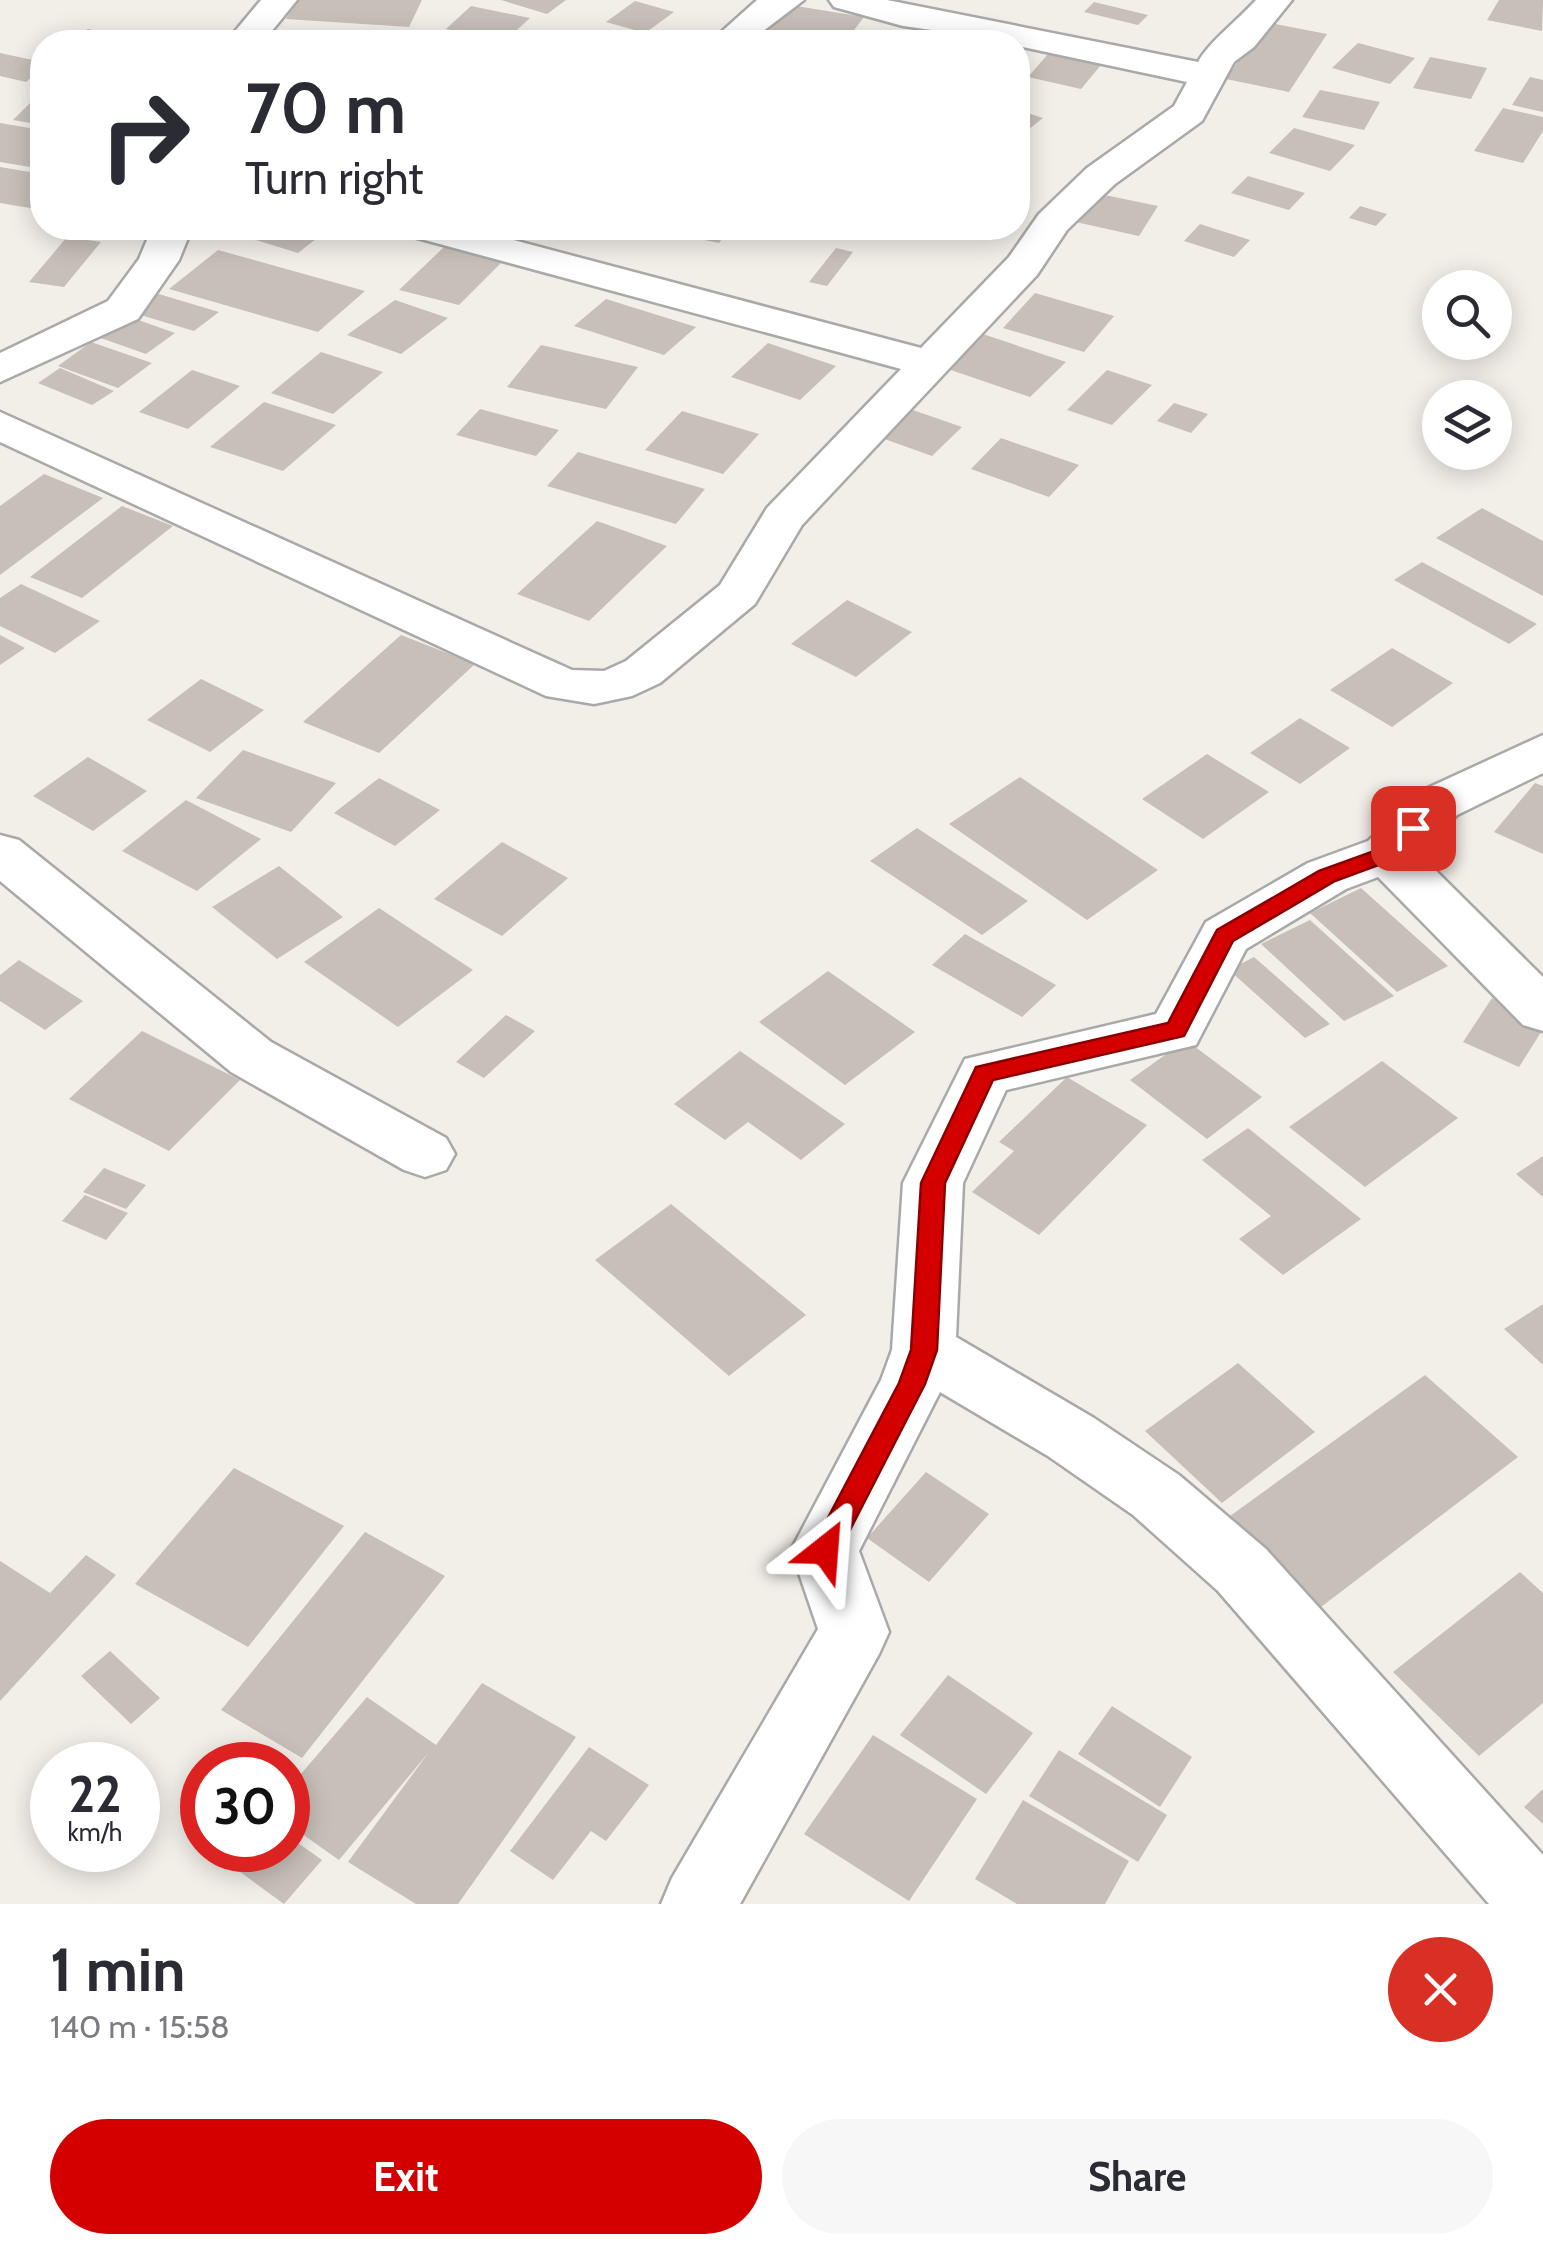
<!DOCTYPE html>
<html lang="en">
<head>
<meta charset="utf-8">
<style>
	:root { --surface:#fff; --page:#f7f7f7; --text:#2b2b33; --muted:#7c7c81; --accent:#d40000 }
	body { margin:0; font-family:Cabin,sans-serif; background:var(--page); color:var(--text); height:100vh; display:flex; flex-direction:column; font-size:38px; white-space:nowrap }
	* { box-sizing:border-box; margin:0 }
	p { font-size:32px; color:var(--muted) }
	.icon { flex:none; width:55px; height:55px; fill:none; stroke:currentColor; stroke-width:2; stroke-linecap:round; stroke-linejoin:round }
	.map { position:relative; height:1904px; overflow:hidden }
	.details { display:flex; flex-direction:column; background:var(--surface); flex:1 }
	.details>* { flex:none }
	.hud { position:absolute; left:30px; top:30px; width:1000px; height:210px; border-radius:40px; box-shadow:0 5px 25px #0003; background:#fff; color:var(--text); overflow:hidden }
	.tools { position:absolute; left:1422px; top:270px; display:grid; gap:20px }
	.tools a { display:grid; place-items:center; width:90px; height:90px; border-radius:50%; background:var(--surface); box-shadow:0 5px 25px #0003; font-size:50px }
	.speed { position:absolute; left:30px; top:1742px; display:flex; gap:20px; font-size:50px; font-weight:700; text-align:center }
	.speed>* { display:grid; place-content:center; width:130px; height:130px; border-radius:50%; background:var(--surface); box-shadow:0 5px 25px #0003; line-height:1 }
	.speed small { font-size:25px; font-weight:400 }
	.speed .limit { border:15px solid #d22; background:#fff; color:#111 }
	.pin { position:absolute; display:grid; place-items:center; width:85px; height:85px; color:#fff; margin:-42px; border-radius:20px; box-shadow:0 5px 15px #0006 }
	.me { position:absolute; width:110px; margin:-55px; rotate:28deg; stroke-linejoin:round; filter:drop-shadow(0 0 8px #0008) }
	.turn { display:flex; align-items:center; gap:35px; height:210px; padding:0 50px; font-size:45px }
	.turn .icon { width:130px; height:130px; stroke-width:2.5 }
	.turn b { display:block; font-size:70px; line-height:85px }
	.round { display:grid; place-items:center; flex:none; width:105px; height:105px; border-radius:52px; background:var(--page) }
	.overview { display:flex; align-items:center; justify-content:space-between; height:170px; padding:0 50px }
	h1 { font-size:60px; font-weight:700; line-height:75px }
	.cta { display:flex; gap:20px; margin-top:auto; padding:20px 50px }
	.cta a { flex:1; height:115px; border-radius:60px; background:var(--accent); color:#fff; font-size:40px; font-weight:700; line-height:115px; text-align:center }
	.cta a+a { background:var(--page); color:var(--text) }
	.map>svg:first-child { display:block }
	.building { fill:#c7bfb8 }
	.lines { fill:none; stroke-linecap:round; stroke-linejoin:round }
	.street-casing { stroke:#a9a9a9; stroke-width:5 }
	.street { fill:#fff; fill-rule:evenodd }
	.route { fill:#d40000; stroke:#8a0000; stroke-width:2.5 }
</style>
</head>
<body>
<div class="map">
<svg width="1543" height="1904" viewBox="0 0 1543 1904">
	<rect width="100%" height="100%" fill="#f2efe9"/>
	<!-- building -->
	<path class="building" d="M297,0H422L409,27L286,19Z
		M501,0H566L547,14Z
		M1499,0H1543L1542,31L1487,20Z
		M635,1L674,12L645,33L606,22Z
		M1094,2L1148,15L1138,25L1084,12Z
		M784,4L864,17L845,42L761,32Z
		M471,6L530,18L505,41L446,29Z
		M1265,22L1327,34L1289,92L1226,79Z
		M88,29L141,41V42H68Z
		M874,30L918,39L915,42H862Z
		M940,30L988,41V42H929Z
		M274,37L333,39V42H271Z
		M1358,43L1415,58L1390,84L1332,68Z
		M0,53L42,62V69L26,82L0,76Z
		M1048,54L1101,65L1081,89L1028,77Z
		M1430,57L1487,68L1471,99L1413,88Z
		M1530,77L1543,80V112L1512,105Z
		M1320,90L1380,102L1364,130L1302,117Z
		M42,91V125L13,120Z
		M1503,108L1543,117V131L1523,163L1474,151Z
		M1018,110L1043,118L1018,138Z
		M0,123L42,130V169L0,162Z
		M1294,128L1355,145L1330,171L1269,153Z
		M0,167L42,174V210L0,203Z
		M1248,176L1305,193L1289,210L1231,193Z
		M1090,192L1158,206L1139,236L1071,221Z
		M1360,206L1387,214L1376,226L1349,218Z
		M1200,224L1250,240L1234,257L1184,241Z
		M236,228H330L298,253L230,232Z
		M661,228H730L719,243L659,231Z
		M747,228H774L765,239L742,234Z
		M67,237L101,242L64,287L29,282Z
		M445,246L504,260L459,305L399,290Z
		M836,248L853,252L827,286L809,282Z
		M218,250L365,291L318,332L169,289Z
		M152,292L219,312L194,331L127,311Z
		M1035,293L1114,316L1084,352L1003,328Z
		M606,299L696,327L664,355L574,326Z
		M395,300L448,318L401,354L347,335Z
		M127,316L175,333L146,354L98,337Z
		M971,330L1066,362L1030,397L945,368Z
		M91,342L152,363L118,388L58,366Z
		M768,343L836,366L800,400L731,377Z
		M541,345L638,367L606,409L507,387Z
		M321,352L383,372L333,414L271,393Z
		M60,368L114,391L92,405L38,383Z
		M192,370L240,386L188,429L139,412Z
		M1107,370L1152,385L1112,425L1067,410Z
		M264,402L336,425L283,471L210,447Z
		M1174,403L1208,414L1191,433L1157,421Z
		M480,409L559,430L536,456L456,435Z
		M910,409L962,427L932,456L879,437Z
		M682,411L759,434L723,474L645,450Z
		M1001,438L1079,465L1049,497L971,469Z
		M578,452L705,489L676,524L547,486Z
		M44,474L103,498L0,575V506Z
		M122,506L173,526L82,598L30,577Z
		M1482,508L1543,541V596L1436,538Z
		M597,521L667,546L589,621L517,594Z
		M1422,562L1537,624L1509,644L1394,580Z
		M21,584L100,621L55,653L0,626V598Z
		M847,600L912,632L856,677L791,644Z
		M0,635L25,648L0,665Z
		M401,635L475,664L379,753L303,722Z
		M1392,648L1453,683L1392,727L1330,690Z
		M201,679L264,710L210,752L147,720Z
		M1300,718L1350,748L1300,784L1250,753Z
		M243,750L336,783L291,832L196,798Z
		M1207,754L1269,792L1203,839L1142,799Z
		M88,757L147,791L93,831L33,796Z
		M1020,777L1158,870L1087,920L949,824Z
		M379,778L440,810L395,846L334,813Z
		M1535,783L1543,786V854L1494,832Z
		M186,800L261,839L197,891L122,851Z
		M917,828L1028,901L982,935L870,861Z
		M502,842L568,878L502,936L434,899Z
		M279,866L343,917L277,959L212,907Z
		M1361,888L1448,966L1397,992L1310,913Z
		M379,908L473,970L398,1027L304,962Z
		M1310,920L1394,996L1344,1021L1261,944Z
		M965,934L1056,985L1022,1017L932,965Z
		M1254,957L1330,1024L1305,1038L1229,970Z
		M19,960L83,1001L45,1030L0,1001V975Z
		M828,971L915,1032L845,1085L759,1022Z
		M1492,998L1543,1021V1029L1519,1067L1463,1042Z
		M506,1015L535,1031L484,1078L456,1062Z
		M142,1031L240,1080L169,1151L69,1099Z
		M1186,1040L1262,1097L1207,1139L1130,1080Z
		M740,1051L845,1124L801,1160L748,1122L725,1140L674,1104Z
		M1382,1061L1458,1118L1365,1187L1289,1127Z
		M1067,1077L1147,1125L1039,1235L972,1192L1014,1151L999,1142Z
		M1248,1128L1361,1219L1283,1275L1239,1239L1271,1216L1202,1160Z
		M1543,1156V1197L1516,1174Z
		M104,1168L146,1185L126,1209L83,1192Z
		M85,1195L128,1213L106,1240L62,1221Z
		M671,1204L806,1315L729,1376L595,1260Z
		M1543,1304V1365L1504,1329Z
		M1238,1363L1315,1432L1222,1503L1145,1431Z
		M1425,1375L1518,1457L1321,1607L1230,1516Z
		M234,1468L344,1526L248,1647L135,1584Z
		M926,1472L989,1514L929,1582L867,1538Z
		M365,1532L445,1576L302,1758L221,1710Z
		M86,1555L116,1575L0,1701V1561L50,1593Z
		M1520,1572L1543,1593V1703L1479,1756L1393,1672Z
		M110,1651L160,1698L131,1724L81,1676Z
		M948,1675L1033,1733L986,1794L900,1735Z
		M482,1683L576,1737L458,1904H416L348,1862L429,1752L339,1860L288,1824V1789L367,1697L436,1745Z
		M1112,1706L1192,1757L1160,1807L1078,1754Z
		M873,1735L977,1799L909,1901L804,1834Z
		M589,1747L649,1785L606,1841L591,1831L553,1880L510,1851Z
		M1059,1750L1167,1815L1138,1862L1029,1796Z
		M1543,1789V1824L1524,1807Z
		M1023,1800L1129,1861L1105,1904H1017L975,1879Z
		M288,1836L322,1860L284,1904L225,1861L234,1850H288Z"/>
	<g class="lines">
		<defs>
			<path id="street" d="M261,0H297L263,42H226Z
				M757,0H804L749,42H710Z
				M829,0H887L1198,62C1209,42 1239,19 1256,0H1292L1254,47L1234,62L1202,121L1115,184L1067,230L1037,275L802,525L755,604L660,683L632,696L594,704L546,696L0,442V412L572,670L604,671L626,661L720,585L767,508L901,369L410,236L404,228H468L921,348L1009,257L1039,214L1087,168L1174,106L1187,82L1018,46V42L903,26L834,7Z
				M152,228H192L179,260L138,319L0,382V353L108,301L139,259Z
				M1543,735V773L1457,815L1419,854L1543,977V1031L1523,1025L1378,877L1346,889L1246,949L1196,1045L1006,1090L963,1183L956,1337L1094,1418L1179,1475L1266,1549L1543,1855V1904H1489L1218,1591L1133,1515L1048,1456L940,1392L859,1551L889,1632L879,1654L740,1904H661L672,1878L818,1629L791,1550L881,1380L892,1350L903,1183L965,1059L1156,1014L1206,922L1308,863L1368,841L1421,791Z
				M0,835L19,840L271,1042L446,1138L455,1154L446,1170L425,1177L404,1170L231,1072L0,881Z"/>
		</defs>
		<!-- street casing -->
		<use href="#street" class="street-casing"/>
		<!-- street -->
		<use href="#street" class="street"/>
	</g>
	<!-- route -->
	<path class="route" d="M1413,821L1424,828L1395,859L1335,881L1233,941L1184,1036L993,1080L945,1183L937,1350L925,1384L835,1559L825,1562L815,1559L811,1550L899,1383L911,1350L921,1183L976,1067L1168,1023L1217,930L1319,871L1380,849L1406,823Z"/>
</svg>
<div class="tools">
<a><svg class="icon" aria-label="search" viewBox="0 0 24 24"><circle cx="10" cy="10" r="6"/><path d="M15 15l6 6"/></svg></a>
<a><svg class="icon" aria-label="layers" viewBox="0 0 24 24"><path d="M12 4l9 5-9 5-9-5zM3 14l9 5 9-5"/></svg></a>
</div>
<div class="speed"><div>22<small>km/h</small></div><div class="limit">30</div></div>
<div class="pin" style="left:1413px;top:828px;background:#d93025"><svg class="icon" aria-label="arrive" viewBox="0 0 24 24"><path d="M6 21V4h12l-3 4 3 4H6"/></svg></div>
<svg class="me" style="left:825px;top:1550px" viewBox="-20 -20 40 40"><path d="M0-17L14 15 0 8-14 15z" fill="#d40000" stroke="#fff" stroke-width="4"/></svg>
<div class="hud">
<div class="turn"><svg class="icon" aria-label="right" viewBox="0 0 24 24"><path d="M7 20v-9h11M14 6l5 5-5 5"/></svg><div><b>70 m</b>Turn right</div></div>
</div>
</div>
<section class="details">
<div class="overview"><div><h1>1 min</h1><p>140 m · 15:58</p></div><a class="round" style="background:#d93025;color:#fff"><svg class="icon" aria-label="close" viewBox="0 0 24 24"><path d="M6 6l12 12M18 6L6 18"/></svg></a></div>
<div class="cta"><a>Exit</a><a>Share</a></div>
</section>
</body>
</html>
